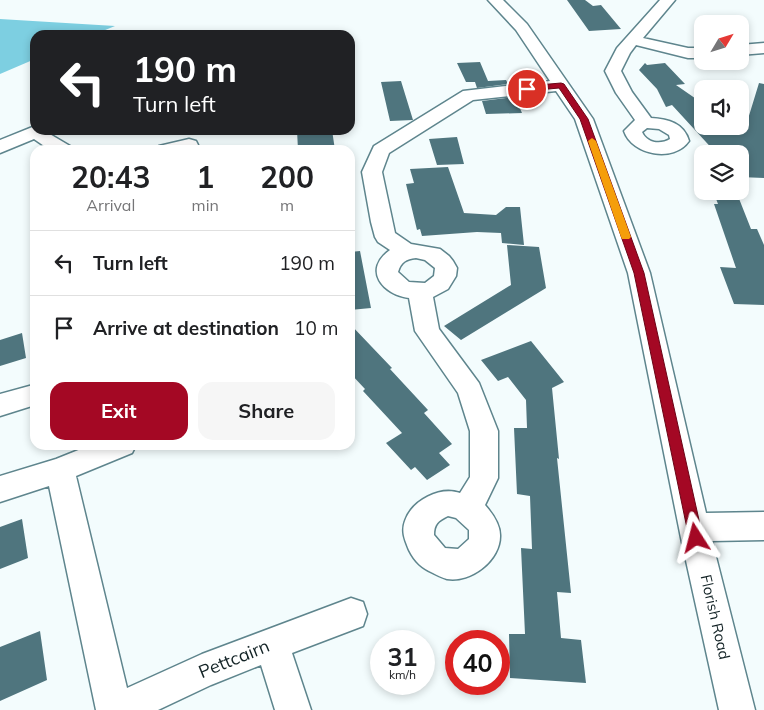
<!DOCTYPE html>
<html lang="en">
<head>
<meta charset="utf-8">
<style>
	:root { --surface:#fff; --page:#f6f6f6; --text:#202124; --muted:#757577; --line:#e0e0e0; --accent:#a40824 }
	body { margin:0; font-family:Mulish,sans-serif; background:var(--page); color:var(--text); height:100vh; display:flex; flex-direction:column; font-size:19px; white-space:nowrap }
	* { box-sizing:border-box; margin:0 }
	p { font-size:16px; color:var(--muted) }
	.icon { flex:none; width:28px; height:28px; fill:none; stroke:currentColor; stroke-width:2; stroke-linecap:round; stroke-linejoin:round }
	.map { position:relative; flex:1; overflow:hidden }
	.sheet { position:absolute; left:30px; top:145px; width:325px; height:305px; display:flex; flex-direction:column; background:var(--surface); border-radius:15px; box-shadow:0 2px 8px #0003 }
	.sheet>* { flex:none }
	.top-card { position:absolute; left:30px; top:30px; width:325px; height:105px; border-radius:15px; box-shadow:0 2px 8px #0003; background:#202124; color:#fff; overflow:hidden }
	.needle { width:32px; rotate:52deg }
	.buttons { position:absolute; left:694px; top:15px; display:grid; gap:10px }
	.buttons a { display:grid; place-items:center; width:55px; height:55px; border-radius:10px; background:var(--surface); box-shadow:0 2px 8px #0003; font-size:25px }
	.speed { position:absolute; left:370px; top:630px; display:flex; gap:10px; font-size:25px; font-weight:700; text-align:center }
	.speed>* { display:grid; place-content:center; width:65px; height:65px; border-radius:50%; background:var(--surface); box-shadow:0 2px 8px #0003; line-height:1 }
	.speed small { font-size:12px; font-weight:400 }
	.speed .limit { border:8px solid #d22; background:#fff; color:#111 }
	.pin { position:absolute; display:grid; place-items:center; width:42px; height:42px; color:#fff; margin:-21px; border:2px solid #fff; border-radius:50%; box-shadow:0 1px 5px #0007 }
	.me { position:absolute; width:55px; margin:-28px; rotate:351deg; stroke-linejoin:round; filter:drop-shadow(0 0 4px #0008) }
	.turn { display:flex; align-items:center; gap:18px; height:105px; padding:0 20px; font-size:22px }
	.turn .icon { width:65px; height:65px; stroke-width:2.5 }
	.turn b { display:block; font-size:35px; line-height:42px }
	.eta { display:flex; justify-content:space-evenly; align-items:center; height:85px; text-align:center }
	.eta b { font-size:30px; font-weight:700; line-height:35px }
	.primary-button { display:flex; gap:10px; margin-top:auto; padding:10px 20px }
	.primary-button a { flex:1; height:58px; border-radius:15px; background:var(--accent); color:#fff; font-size:20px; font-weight:700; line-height:58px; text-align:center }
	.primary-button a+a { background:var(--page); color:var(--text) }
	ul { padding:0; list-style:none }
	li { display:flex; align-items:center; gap:15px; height:65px; padding:0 20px; border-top:1px solid var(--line) }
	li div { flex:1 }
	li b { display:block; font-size:19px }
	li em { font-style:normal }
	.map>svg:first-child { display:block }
	.forest { fill:#7dcfe1 }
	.building { fill:#4f757e }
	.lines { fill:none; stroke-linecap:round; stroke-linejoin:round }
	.minor-casing { stroke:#5e858d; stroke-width:3 }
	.minor { fill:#fff; fill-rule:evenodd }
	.route { fill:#a40824; stroke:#6b0517 }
	.slow { fill:#f59e0b }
	.labels { text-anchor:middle; stroke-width:5; stroke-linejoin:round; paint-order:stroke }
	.street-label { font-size:15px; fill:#122225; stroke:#fff }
	.near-street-label { font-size:18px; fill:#122225; stroke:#fff }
</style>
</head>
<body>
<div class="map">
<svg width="764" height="710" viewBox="0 0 764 710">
	<rect width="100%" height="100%" fill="#f3fcfd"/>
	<!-- forest -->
	<path class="forest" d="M0,19L115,26L93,35H35V59L0,74Z"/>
	<!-- building -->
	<path class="building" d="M567,0H585L593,6L601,5L621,29L589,31Z
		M480,62L488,81L506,80L508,84L477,88L475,82H466L457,63Z
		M645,63L647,65L665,63L685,84L676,85L702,103V126H735L744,132L759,83L764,84V178L740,177V151L717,154L672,105L666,107L657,89L639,70Z
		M401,81L413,120L390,121L381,82Z
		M515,97L522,113L486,114L482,101Z
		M297,130H332L335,150H298Z
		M457,137L464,164L437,165L429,139Z
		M448,167L464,213L496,215L506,207H520L524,245L502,243L501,233L477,232L422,236L420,229L417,230L406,184L414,183L410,169Z
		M713,191H736L751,229H757L764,245V305L734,304L720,267L736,268L714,204H718Z
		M507,245L539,247L546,288L461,340L444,326L511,285Z
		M360,251L371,308L350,310V252Z
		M350,324L392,368L390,369L428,410L424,413L452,444L439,453L450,465L427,480L415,467L411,470L386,443L402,433L363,391L365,389L350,373Z
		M22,333L26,358L0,366V340Z
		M531,341L564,382L552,388L559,459L557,458L571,593L557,592L561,638L581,640L586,683L510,678L509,634H525L521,548L532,549L530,496L517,494L514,428H527L526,400L508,377L498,381L481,360Z
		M22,519L28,558L0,569V527Z
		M40,631L47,680L0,701V647Z"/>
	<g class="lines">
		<defs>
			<path id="minor" d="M488,0H503L527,24L593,119L650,273L706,513L764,512V540L712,541L755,710H719L681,538L628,273L575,119L556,91L473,100L389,153L382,172L395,233L411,244L440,249L449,256L453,261L457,268L456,276L448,289L433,297L439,329L479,383L498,431V478L485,505C492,513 500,524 500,535C501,560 471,583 447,579C443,578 437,575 433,573C422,568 415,562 409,550C405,540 401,532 405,521C412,500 440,486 460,493L470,477V431L458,393L415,331L409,298C383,295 362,270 390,250L378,242L375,237L371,222L362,172L374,146L463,91L550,81L516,30ZM416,258L425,260L435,268L434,276L425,283L409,282L398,272C401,262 406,259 416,258ZM448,516L456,518L469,530V539L458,549L445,548L434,535C434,524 438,521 448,516Z
				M660,0H675L643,38L688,48H702V58H688L636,45L630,53L621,71L632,92L651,118C668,119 684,123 689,141C674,163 632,155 624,131L635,120L616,93L605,71L617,48ZM647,128L659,129L669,135L670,139C660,145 647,143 642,132Z
				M764,43V53L740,55V45Z
				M35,126V130H50L48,133L70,146L72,150H50L34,139L0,153V140Z
				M189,139L196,141L198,145L196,149L157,150L159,146Z
				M33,385H35V405L0,416V394Z
				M91,445H136L132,453L76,476L127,688L202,654L351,598L363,602L367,614L363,626L292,653L311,710H275L261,665L211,685L158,710H96L49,486L0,502V476L56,459Z"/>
		</defs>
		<!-- minor casing -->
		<use href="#minor" class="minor-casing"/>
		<!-- minor -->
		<use href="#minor" class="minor"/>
	</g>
	<!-- route -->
	<path class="route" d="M561,83L564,84L588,119L644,273L703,538L701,542L696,544L691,542L689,538L634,273L580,119L559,88L527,91L523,89L527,86Z"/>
	<!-- slow -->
	<path class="slow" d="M592,138L596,141L631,237L629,239H622L621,237L588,141Z"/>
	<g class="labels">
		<!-- street labels -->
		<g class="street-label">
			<text transform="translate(715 617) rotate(77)" y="5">Florish Road</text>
		</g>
		<!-- near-street labels -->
		<g class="near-street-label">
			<text transform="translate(234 659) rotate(-22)" y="6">Pettcairn</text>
		</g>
	</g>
</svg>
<div class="buttons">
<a><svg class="needle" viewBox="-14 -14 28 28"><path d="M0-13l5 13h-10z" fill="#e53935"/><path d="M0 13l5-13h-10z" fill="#757577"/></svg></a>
<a><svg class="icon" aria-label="sound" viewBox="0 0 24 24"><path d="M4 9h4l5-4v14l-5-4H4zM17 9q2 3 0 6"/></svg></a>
<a><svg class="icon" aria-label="layers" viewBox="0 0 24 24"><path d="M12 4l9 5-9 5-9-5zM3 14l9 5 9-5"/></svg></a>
</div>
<div class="speed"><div>31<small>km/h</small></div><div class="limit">40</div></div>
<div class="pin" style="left:527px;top:89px;background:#d93025"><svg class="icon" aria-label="arrive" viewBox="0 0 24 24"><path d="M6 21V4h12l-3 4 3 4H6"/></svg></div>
<svg class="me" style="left:696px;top:538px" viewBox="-20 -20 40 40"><path d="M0-17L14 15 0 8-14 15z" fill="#a40824" stroke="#fff" stroke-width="4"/></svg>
<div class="top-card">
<div class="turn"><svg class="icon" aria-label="left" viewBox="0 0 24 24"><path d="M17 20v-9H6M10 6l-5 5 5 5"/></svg><div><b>190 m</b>Turn left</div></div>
</div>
<section class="sheet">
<div class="eta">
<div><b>20:43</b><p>Arrival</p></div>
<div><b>1</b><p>min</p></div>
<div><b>200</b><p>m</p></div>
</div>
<ul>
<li><svg class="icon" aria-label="left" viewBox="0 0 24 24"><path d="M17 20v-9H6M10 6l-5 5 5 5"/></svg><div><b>Turn left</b></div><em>190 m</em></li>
<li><svg class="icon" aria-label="arrive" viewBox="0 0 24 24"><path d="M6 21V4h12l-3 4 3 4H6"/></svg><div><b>Arrive at destination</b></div><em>10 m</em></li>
</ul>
<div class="primary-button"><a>Exit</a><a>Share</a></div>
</section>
</div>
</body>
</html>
